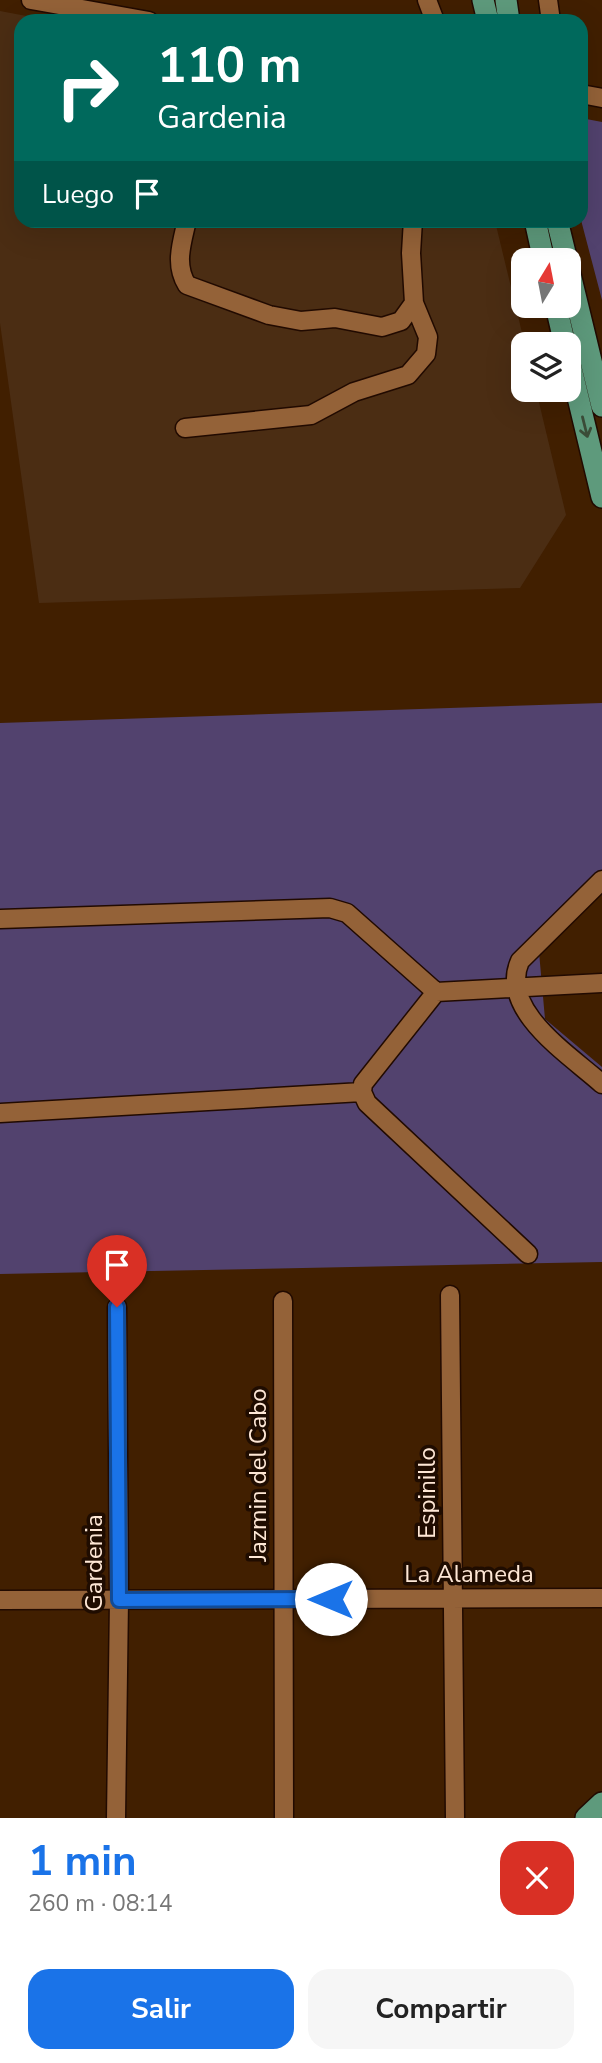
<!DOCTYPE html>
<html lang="es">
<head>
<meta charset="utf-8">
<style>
	:root { --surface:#fff; --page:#f6f6f6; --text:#222; --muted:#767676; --accent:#1a73e8 }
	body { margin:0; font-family:"Nunito Sans",sans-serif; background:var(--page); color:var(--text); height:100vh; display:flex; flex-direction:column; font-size:26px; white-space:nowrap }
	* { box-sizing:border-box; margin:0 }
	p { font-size:23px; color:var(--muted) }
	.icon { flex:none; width:38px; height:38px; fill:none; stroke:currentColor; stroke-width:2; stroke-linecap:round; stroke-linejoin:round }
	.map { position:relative; height:1818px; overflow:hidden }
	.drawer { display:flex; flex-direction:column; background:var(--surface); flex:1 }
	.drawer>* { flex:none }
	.guide { position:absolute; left:14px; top:14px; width:574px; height:214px; border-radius:21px; box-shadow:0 7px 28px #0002; background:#00695c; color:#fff; overflow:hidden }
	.needle { width:46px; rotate:10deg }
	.tools { position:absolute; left:511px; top:248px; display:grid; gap:14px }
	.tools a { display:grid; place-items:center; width:70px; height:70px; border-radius:14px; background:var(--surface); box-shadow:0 7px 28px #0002; font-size:35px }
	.pin { position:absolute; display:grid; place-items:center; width:60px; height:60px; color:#fff; margin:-72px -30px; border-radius:50% 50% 50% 0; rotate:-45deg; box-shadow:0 0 7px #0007 }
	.pin .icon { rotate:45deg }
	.me { position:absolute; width:77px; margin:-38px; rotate:270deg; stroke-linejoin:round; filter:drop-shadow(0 0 5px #0008) }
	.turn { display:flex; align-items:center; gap:24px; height:147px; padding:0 28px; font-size:32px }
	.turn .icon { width:91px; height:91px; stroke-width:2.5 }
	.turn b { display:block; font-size:49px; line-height:60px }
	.then { display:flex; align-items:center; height:66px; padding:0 28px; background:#0003; gap:14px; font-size:26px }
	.round { display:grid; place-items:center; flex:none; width:74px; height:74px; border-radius:21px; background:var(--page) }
	.summary { display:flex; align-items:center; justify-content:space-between; height:119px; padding:0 28px }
	h1 { font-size:42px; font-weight:700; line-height:52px; color:var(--accent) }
	.button { display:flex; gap:14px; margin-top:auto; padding:14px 28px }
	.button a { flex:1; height:80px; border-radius:21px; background:var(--accent); color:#fff; font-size:28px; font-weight:700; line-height:80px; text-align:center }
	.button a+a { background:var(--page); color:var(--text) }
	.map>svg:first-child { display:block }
	.built { fill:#4b2d13 }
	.green { fill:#52426e }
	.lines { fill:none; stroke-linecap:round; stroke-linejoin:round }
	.minor-casing { stroke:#210a00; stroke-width:21 }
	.major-casing { stroke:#210a00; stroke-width:24 }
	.minor { stroke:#946238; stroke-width:18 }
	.major { stroke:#5e9a7c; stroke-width:21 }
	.oneway { stroke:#3b4c38 }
	.route-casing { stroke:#114b97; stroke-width:18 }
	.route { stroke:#1a73e8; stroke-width:12 }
	.labels { text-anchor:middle; stroke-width:7; stroke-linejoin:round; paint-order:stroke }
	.street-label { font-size:24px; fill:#fee7d5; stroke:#1f0c00 }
</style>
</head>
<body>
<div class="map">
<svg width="602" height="1818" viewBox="0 0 602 1818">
	<rect width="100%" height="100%" fill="#411f00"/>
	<!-- built -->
	<path class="built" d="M0,11L53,21H21V220L495,221L525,345L523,390H536L566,515L520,588L39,603L0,323Z"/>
	<!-- green -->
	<path class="green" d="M581,118L602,122V300L581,220Z
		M602,703V889L539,952L545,1019L602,1067V1262L0,1274V723Z"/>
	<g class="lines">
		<defs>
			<path id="minor" d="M31,0L149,21
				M427,0L435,21
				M548,0L551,21
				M581,94L602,98
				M187,220C182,243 174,264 187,285L269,315L301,321L335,318L382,327L401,321L414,303L411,253L413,220
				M185,428L311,415L354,392L408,375L426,354L428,337L414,303
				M602,880L520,961C498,1010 570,1055 602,1084
				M0,919L330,908L347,913L436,992L602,983
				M436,992L363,1084L362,1092L367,1103L528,1254
				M0,1113L362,1092
				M450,1295L455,1818
				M283,1301L284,1818
				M0,1600L602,1598
				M116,1818L119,1600L117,1307"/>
			<path id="major" d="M483,0L488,21
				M506,0L509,21
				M535,220L544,261
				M557,220L567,261
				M569,270L602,406
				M556,306L565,345
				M569,360L602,497
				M586,1818L602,1803"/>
		</defs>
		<!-- minor casing -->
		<use href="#minor" class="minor-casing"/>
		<!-- major casing -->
		<use href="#major" class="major-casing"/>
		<!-- minor -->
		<use href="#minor" class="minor"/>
		<!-- major -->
		<use href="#major" class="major"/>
	</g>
	<!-- one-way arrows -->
	<defs><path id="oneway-shaft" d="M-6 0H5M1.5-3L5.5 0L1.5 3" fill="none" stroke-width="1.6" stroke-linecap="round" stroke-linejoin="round" transform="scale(1.75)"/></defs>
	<use class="oneway" href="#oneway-shaft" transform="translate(585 427) rotate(76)"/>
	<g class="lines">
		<defs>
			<path id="route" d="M117,1307L119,1600L331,1599"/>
		</defs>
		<!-- route casing -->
		<use href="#route" class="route-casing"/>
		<!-- route -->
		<use href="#route" class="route"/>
	</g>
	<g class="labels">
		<!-- street labels -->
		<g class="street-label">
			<text transform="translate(258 1475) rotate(-90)" y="8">Jazmin del Cabo</text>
			<text transform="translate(427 1493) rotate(-90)" y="8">Espinillo</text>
			<text transform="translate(94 1563) rotate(-90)" y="8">Gardenia</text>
			<text x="469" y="1582">La Alameda</text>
		</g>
	</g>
</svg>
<div class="tools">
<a><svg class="needle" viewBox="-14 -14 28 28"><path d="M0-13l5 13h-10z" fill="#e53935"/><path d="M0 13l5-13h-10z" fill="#767676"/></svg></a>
<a><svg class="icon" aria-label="layers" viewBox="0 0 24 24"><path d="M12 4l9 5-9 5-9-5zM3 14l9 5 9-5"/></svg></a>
</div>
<div class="pin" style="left:117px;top:1307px;background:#d93025"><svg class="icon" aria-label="arrive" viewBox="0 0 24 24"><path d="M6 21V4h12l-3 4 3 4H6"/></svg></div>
<svg class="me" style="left:331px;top:1599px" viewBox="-20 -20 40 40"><circle r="19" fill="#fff"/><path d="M0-13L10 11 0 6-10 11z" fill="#1a73e8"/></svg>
<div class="guide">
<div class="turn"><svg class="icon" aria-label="right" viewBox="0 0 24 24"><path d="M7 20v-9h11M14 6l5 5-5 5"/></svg><div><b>110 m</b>Gardenia</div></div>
<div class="then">Luego<svg class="icon" aria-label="arrive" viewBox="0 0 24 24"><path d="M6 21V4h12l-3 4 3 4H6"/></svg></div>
</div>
</div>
<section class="drawer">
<div class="summary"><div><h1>1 min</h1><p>260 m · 08:14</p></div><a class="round" style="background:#d93025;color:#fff"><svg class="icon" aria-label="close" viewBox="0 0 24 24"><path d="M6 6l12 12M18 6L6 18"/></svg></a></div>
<div class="button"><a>Salir</a><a>Compartir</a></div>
</section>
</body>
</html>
